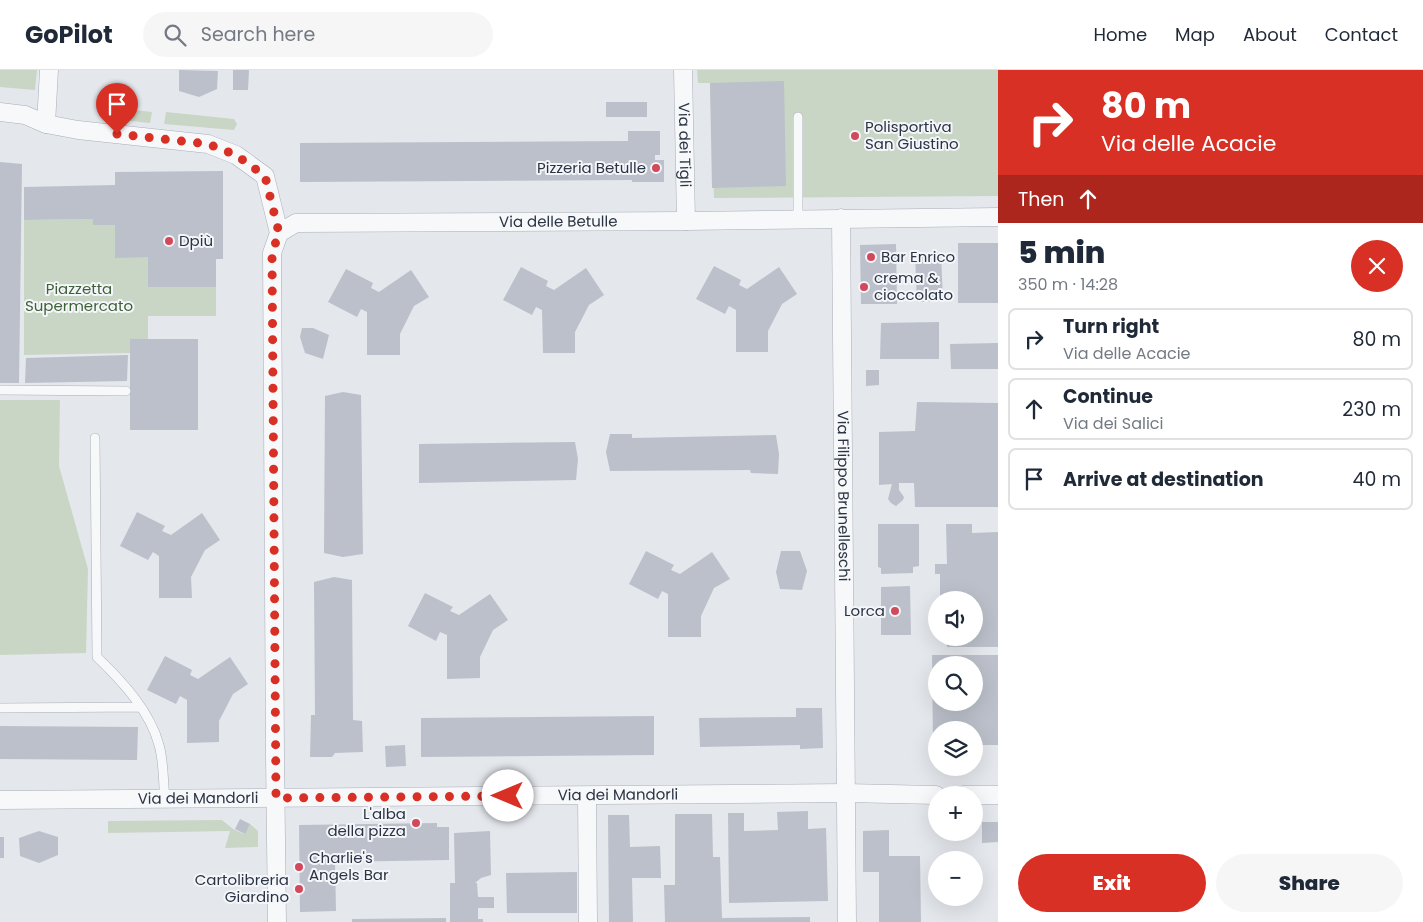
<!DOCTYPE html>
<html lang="en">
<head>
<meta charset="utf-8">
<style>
	:root { --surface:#fff; --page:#f6f6f7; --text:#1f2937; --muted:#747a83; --line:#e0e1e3; --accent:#d93025 }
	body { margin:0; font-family:Poppins,sans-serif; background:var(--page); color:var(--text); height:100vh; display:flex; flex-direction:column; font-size:19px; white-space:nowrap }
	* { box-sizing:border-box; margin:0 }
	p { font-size:16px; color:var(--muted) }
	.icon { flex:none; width:28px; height:28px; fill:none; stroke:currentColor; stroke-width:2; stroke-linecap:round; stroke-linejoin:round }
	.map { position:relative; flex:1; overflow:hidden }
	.drawer { display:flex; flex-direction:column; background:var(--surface); width:425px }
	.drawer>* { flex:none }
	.top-card { background:#d93025; color:#fff; overflow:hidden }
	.controls { position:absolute; left:928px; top:521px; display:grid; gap:10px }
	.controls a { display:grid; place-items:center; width:55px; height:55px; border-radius:50%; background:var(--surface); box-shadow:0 5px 20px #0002; font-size:25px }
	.pin { position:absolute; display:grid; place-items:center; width:42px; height:42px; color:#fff; margin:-51px -21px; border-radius:50% 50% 50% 0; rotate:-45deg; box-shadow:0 0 5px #0007 }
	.pin .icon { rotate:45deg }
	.me { position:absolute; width:55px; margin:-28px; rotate:270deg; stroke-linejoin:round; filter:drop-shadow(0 0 4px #0008) }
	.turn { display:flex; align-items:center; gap:18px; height:105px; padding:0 20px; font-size:22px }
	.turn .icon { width:65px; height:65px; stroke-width:2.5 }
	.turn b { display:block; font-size:35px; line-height:42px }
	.then { display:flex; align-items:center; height:48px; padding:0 20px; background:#0003; gap:10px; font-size:19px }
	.round { display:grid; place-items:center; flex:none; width:52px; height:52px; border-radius:26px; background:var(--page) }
	.head { display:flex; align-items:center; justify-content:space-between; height:85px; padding:0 20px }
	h1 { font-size:30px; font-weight:800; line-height:38px }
	.cta { display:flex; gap:10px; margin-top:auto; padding:10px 20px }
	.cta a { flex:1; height:58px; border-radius:30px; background:var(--accent); color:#fff; font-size:20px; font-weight:800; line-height:58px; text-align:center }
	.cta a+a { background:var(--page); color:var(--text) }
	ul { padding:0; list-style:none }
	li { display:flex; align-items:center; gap:15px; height:62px; margin:0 10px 8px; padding:0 10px; border:2px solid var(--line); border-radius:8px }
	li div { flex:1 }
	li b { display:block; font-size:19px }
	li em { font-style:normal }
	header { display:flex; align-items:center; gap:30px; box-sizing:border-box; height:70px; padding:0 25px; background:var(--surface); border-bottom:1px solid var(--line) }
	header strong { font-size:24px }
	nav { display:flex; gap:28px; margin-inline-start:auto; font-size:18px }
	.search { width:350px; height:45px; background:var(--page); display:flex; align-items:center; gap:12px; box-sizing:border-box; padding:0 18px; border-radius:28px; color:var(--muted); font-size:19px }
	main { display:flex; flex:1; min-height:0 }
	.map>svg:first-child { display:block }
	.green { fill:#c9d6c5 }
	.building { fill:#bbc0ca; fill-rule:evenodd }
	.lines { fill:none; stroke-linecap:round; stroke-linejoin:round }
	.service-casing { stroke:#a9aeb7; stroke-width:10 }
	.minor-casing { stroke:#a9aeb7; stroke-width:19 }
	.service { stroke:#f7f8fa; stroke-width:9 }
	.minor { stroke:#f7f8fa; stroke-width:18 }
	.route { stroke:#d93025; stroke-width:9; stroke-dasharray:0 16.2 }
	.poi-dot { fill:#d1495b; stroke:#f4f6f9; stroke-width:2 }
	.labels { text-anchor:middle; stroke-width:4; stroke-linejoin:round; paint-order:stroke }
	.poi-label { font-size:15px; fill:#2b3445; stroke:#f4f6f9; text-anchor:start }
	.street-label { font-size:15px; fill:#2b3445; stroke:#f4f6f9 }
	.park-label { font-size:15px; fill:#3f6138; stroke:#f4f6f9 }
</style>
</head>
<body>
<header>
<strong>GoPilot</strong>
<div class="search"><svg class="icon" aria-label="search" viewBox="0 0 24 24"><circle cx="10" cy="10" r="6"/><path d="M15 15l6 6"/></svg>Search here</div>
<nav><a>Home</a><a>Map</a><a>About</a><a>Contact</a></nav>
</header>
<main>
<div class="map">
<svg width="998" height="852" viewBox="0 0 998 852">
	<rect width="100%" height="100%" fill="#e4e7ec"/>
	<!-- green -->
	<path class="green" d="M0,0H37L35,20L0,17Z
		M697,0H998V126L714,128L710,13H698Z
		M110,37L152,42L150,53L103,48L101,42L104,38Z
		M166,42L234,49L237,54L234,60L164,54Z
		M93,149V155H115V187H148L216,217V246H148V269L130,283L24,285V150Z
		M0,330H60L59,396L88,499L86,583L0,585Z
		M222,750L233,759L244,764L250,754L258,761V777L225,778L230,761L108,763V751Z"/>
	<!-- building -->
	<path class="building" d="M179,0L218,1L217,19L199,27L179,21Z
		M233,0H249L248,20H233Z
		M784,11L786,116L712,118L710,13Z
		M606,32H647V47H606Z
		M628,61H660V85H655V90H664V112H632V110L300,112V73L628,71Z
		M0,92L22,94L19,313H0Z
		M223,101V189H216V217H148V187L115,188V155H93V149L24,150V117L115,115V102Z
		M958,173H998V233H958Z
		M896,174L897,234H861L860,175Z
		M941,183L943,231L917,232L915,184Z
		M714,196L741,210L739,215L747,219L779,197L797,224L782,234L768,261V282H736V240L729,236L725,244L696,229Z
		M521,197L548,211L546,216L554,220L586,198L604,225L589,235L575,262V283H543L542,240L536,237L532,245L503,230Z
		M346,199L373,213L371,218L379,222L411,200L429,227L414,236L400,264V285H367V242L361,239L357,247L328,232Z
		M939,252V289H880L881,253Z
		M302,258H313L329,265L323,289L305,283L300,267Z
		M130,269H198V360H130Z
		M998,273V299H951L950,274Z
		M128,285L127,311L25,313L26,288Z
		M866,300H879V315L866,316Z
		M343,322L361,325L363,484L343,487L324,483L325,326Z
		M917,332L998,333V437H915L914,413H899V420L904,427L903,430L896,436L891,433L888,429L892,414L879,415V362L915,361Z
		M610,364H632V368L776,365L779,384L778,404L751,403L750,400L610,401L606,382Z
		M575,372L578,389L576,410L419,413V374Z
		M137,442L165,456L162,461L171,465L202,443L220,470L205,480L191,507L192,528H159V486L153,482L148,490L120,476Z
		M878,454H919V496L913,497V503L881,504V498L878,497Z
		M946,454H972V463L998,462V577H947V568H974V530H940V504H935V494H947Z
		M646,481L674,495L671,500L680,504L712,482L730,509L714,518L701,546V567H668V524L662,521L658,529L629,514Z
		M781,481H800L807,501L802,520L780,519L776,502Z
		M334,507L352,510L353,650L362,651L363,682L335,683L332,687H310L311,645H315L314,512Z
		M910,516L911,565H881V517Z
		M425,523L453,537L450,541L459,545L490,524L508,550L493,560L480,587V608L447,609V565L440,562L436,571L408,556Z
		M932,585H998V675H974V660H936V676H933ZM936,595H974V632H936Z
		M165,586L192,600L190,605L198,609L230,587L248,614L233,624L219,651V672L187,673V630L180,626L176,634L147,620Z
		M796,638H822L823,678L800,679V675L700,677L699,648L796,647Z
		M654,646V685L421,687V648Z
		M0,656L138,657L137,690L0,689Z
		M405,675L406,696L386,697L385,676Z
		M808,741V759L826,758L828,831L729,833L728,743H744V761L778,760L777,742Z
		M675,744H712L713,787H720L722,848L810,847V852H665L664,815H675Z
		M608,745H629L630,777L660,776L661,808H632L633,852H609Z
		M240,749L250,754L245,764L235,759Z
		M982,752H998V772L982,773Z
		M437,753V757H449V790L335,792L336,841L300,842L299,755Z
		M889,760V786H920L921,852H879V802H863V761Z
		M39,761L58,767V785L39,793L20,786L19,768Z
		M490,761L491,805L481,808L475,813H477L478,827H494V838H478V849H483V852H450V813H455L454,763Z
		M0,767H4V788H0Z
		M577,802V843H507L506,803Z
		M446,848V852H352V849Z"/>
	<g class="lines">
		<defs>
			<path id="service" d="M798,149V47
				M0,320L126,321
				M95,368L97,587C122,611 150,641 159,675C164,692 163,712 165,729
				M0,638L140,637"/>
			<g id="minor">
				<path id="s1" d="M683,0L686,151"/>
				<path d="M0,42L25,45L46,54L78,60L208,74L236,85L265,106L279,163L272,183L275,686L277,852"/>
				<path d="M46,54L49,0"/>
				<path id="s2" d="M841,148L847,852"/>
				<path id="s3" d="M279,163L296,153L686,151L998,147"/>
				<path d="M963,725H998"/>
				<path d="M587,726L588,852"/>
				<path id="s4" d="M0,730L846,723L936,725"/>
			</g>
		</defs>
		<!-- service casing -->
		<use href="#service" class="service-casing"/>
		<!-- minor casing -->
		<use href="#minor" class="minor-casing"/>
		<!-- service -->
		<use href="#service" class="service"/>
		<!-- minor -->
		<use href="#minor" class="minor"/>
	</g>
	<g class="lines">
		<!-- route -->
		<path class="route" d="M117,64L208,74L236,85L265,106L279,163L272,183L276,728L508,726"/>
	</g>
	<!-- markers -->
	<g class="poi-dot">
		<circle cx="855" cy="66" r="5"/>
		<circle cx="656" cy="98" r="5"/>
		<circle cx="169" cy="171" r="5"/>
		<circle cx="871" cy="187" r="5"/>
		<circle cx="864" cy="217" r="5"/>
		<circle cx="895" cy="541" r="5"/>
		<circle cx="416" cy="753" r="5"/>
		<circle cx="299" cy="797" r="5"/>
		<circle cx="299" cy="819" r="5"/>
	</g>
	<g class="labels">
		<!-- poi labels -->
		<g class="poi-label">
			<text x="865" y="62">Polisportiva<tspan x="865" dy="17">San Giustino</tspan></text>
			<text x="646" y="103" text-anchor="end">Pizzeria Betulle</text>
			<text x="179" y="176">Dpiù</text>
			<text x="881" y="192">Bar Enrico</text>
			<text x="874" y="213">crema &amp;<tspan x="874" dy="17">cioccolato</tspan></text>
			<text x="885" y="546" text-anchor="end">Lorca</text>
			<text x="406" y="749" text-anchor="end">L'alba<tspan x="406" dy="17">della pizza</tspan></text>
			<text x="309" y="793">Charlie's<tspan x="309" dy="17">Angels Bar</tspan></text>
			<text x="289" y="815" text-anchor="end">Cartolibreria<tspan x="289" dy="17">Giardino</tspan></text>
		</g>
		<!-- street labels -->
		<g class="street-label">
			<text dy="5" stroke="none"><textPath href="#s1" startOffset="75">Via dei Tigli</textPath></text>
			<text dy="5" stroke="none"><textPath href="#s3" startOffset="282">Via delle Betulle</textPath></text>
			<text dy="5" stroke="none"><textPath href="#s2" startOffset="278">Via Filippo Brunelleschi</textPath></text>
			<text dy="5" stroke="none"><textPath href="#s4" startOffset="618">Via dei Mandorli</textPath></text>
			<text dy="5" stroke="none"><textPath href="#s4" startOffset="198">Via dei Mandorli</textPath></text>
		</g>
		<!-- park labels -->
		<g class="park-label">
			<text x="79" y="224">Piazzetta<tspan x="79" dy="17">Supermercato</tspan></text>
		</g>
	</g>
</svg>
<div class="controls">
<a><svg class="icon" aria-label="sound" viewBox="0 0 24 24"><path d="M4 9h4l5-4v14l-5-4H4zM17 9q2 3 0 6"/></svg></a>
<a><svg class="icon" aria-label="search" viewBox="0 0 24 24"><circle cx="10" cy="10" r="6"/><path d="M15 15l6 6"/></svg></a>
<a><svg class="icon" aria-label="layers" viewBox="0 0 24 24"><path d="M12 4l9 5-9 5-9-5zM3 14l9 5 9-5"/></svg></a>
<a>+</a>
<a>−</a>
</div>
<div class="pin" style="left:117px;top:64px;background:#d93025"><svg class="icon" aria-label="arrive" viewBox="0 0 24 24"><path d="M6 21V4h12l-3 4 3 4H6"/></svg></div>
<svg class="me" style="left:508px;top:726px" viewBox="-20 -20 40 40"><circle r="19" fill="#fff"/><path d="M0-13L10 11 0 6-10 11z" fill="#d93025"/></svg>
</div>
<section class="drawer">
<div class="top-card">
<div class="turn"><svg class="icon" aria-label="right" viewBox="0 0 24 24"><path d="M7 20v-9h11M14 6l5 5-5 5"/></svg><div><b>80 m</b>Via delle Acacie</div></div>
<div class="then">Then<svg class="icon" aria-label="ahead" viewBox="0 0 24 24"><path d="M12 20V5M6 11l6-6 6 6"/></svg></div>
</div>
<div class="head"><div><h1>5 min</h1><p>350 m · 14:28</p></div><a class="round" style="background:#d93025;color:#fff"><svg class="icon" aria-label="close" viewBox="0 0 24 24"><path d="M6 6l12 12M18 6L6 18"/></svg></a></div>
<ul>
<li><svg class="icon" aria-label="right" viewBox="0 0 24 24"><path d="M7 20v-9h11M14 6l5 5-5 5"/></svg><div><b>Turn right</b><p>Via delle Acacie</p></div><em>80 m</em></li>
<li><svg class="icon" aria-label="ahead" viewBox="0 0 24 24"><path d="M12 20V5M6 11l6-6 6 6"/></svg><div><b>Continue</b><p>Via dei Salici</p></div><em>230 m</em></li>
<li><svg class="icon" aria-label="arrive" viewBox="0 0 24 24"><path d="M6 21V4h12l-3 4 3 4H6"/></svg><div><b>Arrive at destination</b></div><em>40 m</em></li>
</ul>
<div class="cta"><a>Exit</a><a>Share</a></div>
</section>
</main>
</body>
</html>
